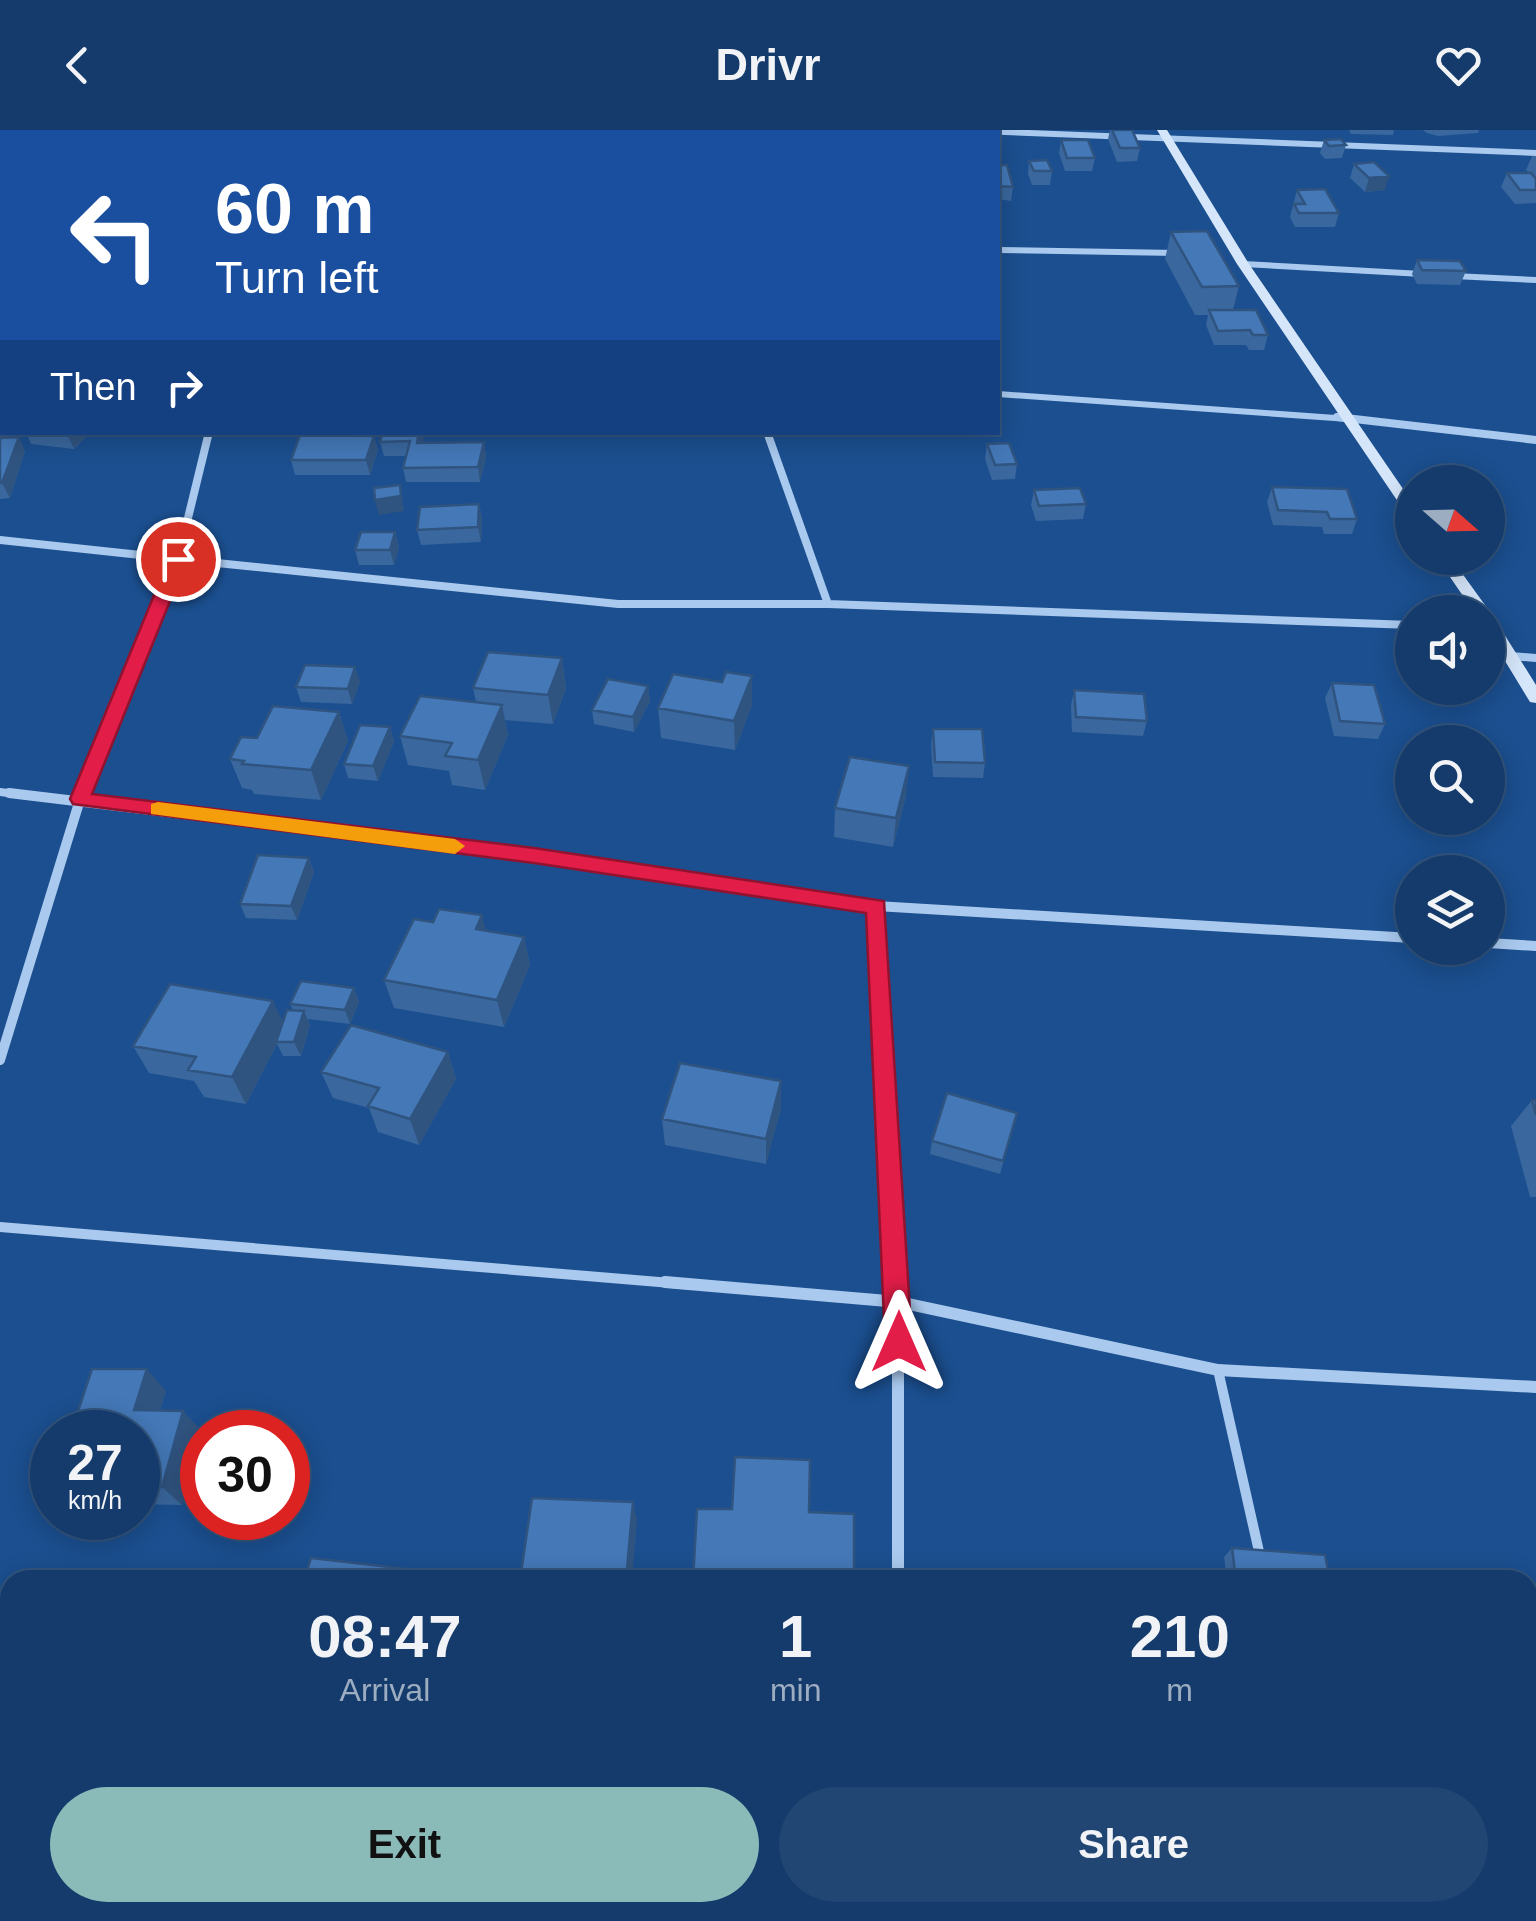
<!DOCTYPE html>
<html lang="en">
<head>
<meta charset="utf-8">
<style>
	:root { --surface:#143b6b; --page:#214673; --text:#f1f3f6; --muted:#9dadc1; --line:#33557e; --accent:#8bbbb9 }
	body { margin:0; font-family:Arial,sans-serif; background:var(--page); color:var(--text); height:100vh; display:flex; flex-direction:column; font-size:38px; white-space:nowrap }
	* { box-sizing:border-box; margin:0 }
	p { font-size:32px; color:var(--muted) }
	.icon { flex:none; width:55px; height:55px; fill:none; stroke:currentColor; stroke-width:2; stroke-linecap:round; stroke-linejoin:round }
	.map { position:relative; flex:1; overflow:hidden }
	.details { position:absolute; left:0px; top:1440px; width:1538px; height:352px; display:flex; flex-direction:column; background:var(--surface); border-radius:30px 30px 0 0; box-shadow:0 5px 25px #0003,0 0 0 2px var(--line) }
	.details>* { flex:none }
	.hud { position:absolute; left:0px; top:0px; width:1000px; height:305px; box-shadow:0 5px 25px #0003,0 0 0 2px var(--line); background:#1a4fa0; color:#fff; overflow:hidden }
	.needle { width:65px; rotate:110deg }
	.controls { position:absolute; left:1395px; top:335px; display:grid; gap:20px }
	.controls a { display:grid; place-items:center; width:110px; height:110px; border-radius:50%; background:var(--surface); box-shadow:0 5px 25px #0003,0 0 0 2px var(--line); font-size:50px }
	.speed { position:absolute; left:30px; top:1280px; display:flex; gap:20px; font-size:50px; font-weight:700; text-align:center }
	.speed>* { display:grid; place-content:center; width:130px; height:130px; border-radius:50%; background:var(--surface); box-shadow:0 5px 25px #0003,0 0 0 2px var(--line); line-height:1 }
	.speed small { font-size:25px; font-weight:400 }
	.speed .limit { border:15px solid #d22; background:#fff; color:#111 }
	.pin { position:absolute; display:grid; place-items:center; width:85px; height:85px; color:#fff; margin:-42px; border:5px solid #fff; border-radius:50%; box-shadow:0 2px 10px #0007 }
	.me { position:absolute; width:110px; margin:-55px; rotate:0deg; stroke-linejoin:round; filter:drop-shadow(0 0 8px #0008) }
	.turn { display:flex; align-items:center; gap:35px; height:210px; padding:0 50px; font-size:45px }
	.turn .icon { width:130px; height:130px; stroke-width:2.5 }
	.turn b { display:block; font-size:70px; line-height:85px }
	.then { display:flex; align-items:center; height:95px; padding:0 50px; background:#0003; gap:20px; font-size:38px }
	.eta { display:flex; justify-content:space-evenly; align-items:center; height:170px; text-align:center }
	.eta b { font-size:60px; font-weight:600; line-height:70px }
	.primary-button { display:flex; gap:20px; margin-top:auto; padding:20px 50px }
	.primary-button a { flex:1; height:115px; border-radius:60px; background:var(--accent); color:#111; font-size:40px; font-weight:600; line-height:115px; text-align:center }
	.primary-button a+a { background:var(--page); color:var(--text) }
	header { display:flex; justify-content:space-between; align-items:center; height:130px; padding:0 50px; background:var(--surface); font-size:45px; font-weight:600 }
	.map>svg:first-child { display:block }
	.lines { fill:none; stroke-linecap:round; stroke-linejoin:round }
	.lane { stroke:#a9c9ee; stroke-width:10 }
	.street-far3 { stroke:#a9c9ee; stroke-width:6 }
	.street-far2 { stroke:#a9c9ee; stroke-width:8 }
	.street-far1 { stroke:#a9c9ee; stroke-width:10 }
	.street { stroke:#a9c9ee; stroke-width:12 }
	.secondary { fill:#d6e6fa; fill-rule:evenodd }
	.wall { fill:#3a679d }
	.shaded-wall { fill:#305480 }
	.building { fill:#4478b7; stroke:#305480; stroke-width:2.5 }
	.route { fill:#e11d48; stroke:#92132f; stroke-width:2.5 }
	.slow { fill:#f59e0b }
</style>
</head>
<body>
<header><svg class="icon" aria-label="back" viewBox="0 0 24 24"><path d="M15 5l-7 7 7 7"/></svg>Drivr<svg class="icon" aria-label="heart" viewBox="0 0 24 24"><path d="M12 20l-8-8c-3-5 5-10 8-4 3-6 11-1 8 4z"/></svg></header>
<div class="map">
<svg width="1536" height="1791" viewBox="0 0 1536 1791">
	<rect width="100%" height="100%" fill="#1b4f8f"/>
	<g class="lines">
		<!-- lane -->
		<path class="lane" d="M1218,1240L1260,1426
			M1341,1782L1343,1791"/>
		<!-- street-far3 -->
		<path class="street-far3" d="M953,0L1536,23
			M998,120L1177,123
			M1243,134L1422,144
			M1454,146L1536,150
			M998,264L1363,290"/>
		<!-- street-far2 -->
		<path class="street-far2" d="M1337,287L1536,310
			M209,302L178,429L618,474H828L1412,495
			M767,302L828,474
			M0,410L178,429L81,666
			M1511,526L1536,528
			M0,662L30,666"/>
		<!-- street-far1 -->
		<path class="street-far1" d="M9,663L534,726L876,776L1412,808
			M876,776L898,1155
			M1488,813L1536,816
			M0,930L82,663
			M0,1097L695,1155"/>
		<!-- street -->
		<path class="street" d="M665,1152L899,1172L1218,1240L1536,1257
			M898,1152V1450
			M896,1782V1791"/>
		<!-- secondary -->
		<path class="secondary" d="M1157,0H1167L1249,134L1412,372V386L1407,385L1237,134Z
			M1437,428H1451L1490,482L1488,485V482H1474Z
			M1488,486L1494,488L1536,555V573L1530,572L1488,503Z"/>
	</g>
	<!-- wall -->
	<path class="wall" d="M518,0H536L535,2H518Z
		M1110,0H1132L1140,18L1137,31L1117,32L1108,9Z
		M1349,0H1394L1393,5L1351,4Z
		M1423,0H1479L1478,3L1438,6L1427,3Z
		M1061,10L1095,28L1092,41H1065L1059,23Z
		M1324,10L1346,15L1342,28L1325,29L1320,23Z
		M1532,26H1536V73L1515,74L1501,57L1507,43H1529L1526,40Z
		M1029,31L1052,41L1050,55H1032L1028,44Z
		M1354,34L1385,60L1365,62L1350,48Z
		M998,35L1013,57L1011,71L998,69Z
		M1297,60L1339,83L1335,97H1295L1290,87Z
		M1171,102L1239,156L1233,180L1268,205L1264,220H1249L1246,215H1214L1206,195L1208,185H1195L1165,129Z
		M1417,130L1466,141L1460,155L1417,154L1412,144Z
		M26,302H83L85,308L74,319L31,314Z
		M320,302H365L321,305Z
		M383,302L424,312H484L486,327L480,352H406L403,338L406,326H384L380,312Z
		M374,306L378,320L370,345H295L291,330Z
		M0,308L25,321L10,368L0,369Z
		M987,314L1017,334L1015,349L992,350L985,329Z
		M1272,357L1357,389L1352,404H1324L1322,397L1273,395L1267,372Z
		M1034,360L1086,374L1083,389L1036,391L1031,375Z
		M479,374L482,389L481,412L421,415L417,400Z
		M395,402L399,417L394,435H359L355,420Z
		M562,528L566,558L553,594L505,590L508,605L485,660L452,655L449,641L408,635L400,606L476,572L473,558Z
		M360,552L352,574L301,572L296,557Z
		M722,552L752,575L735,620L661,608L658,578Z
		M1332,553L1385,594L1378,609L1334,606L1325,568Z
		M648,556L650,571L634,602L594,594L592,580Z
		M1074,560L1147,591L1143,606L1072,602L1071,575Z
		M339,582L348,611L321,670L254,664L252,660L242,658L230,629L257,608Z
		M390,597L394,612L378,651L348,648L344,634Z
		M933,599L985,633L983,648L933,647L931,614Z
		M906,666L893,717L834,707L835,678Z
		M309,728L314,742L297,790L246,788L240,774Z
		M485,801L524,807L530,835L504,897L394,878L384,850Z
		M354,858L359,872L350,894L308,889L310,895L301,926H283L277,914L246,974L204,967L194,951L149,943L133,916L283,892L293,880L290,874Z
		M448,922L456,949L419,1015L378,1002L369,978L333,968L321,942Z
		M1532,970H1536V1067H1530L1511,996Z
		M781,978L766,1034L665,1015L662,989Z
		M1017,983L1000,1044L930,1024L932,1011Z
		M166,1261L160,1280L202,1301L182,1375L138,1374V1302Z
		M1232,1418L1330,1450H1227L1224,1427Z
		M1528,1579H1536V1725H1528Z"/>
	<!-- shaded-wall -->
	<path class="shaded-wall" d="M1389,46L1385,60L1365,62L1369,48Z
		M69,302H83L85,308L74,319L67,304Z
		M419,302H425L420,327L417,313Z
		M374,306L378,320L370,345L366,330Z
		M19,307L25,321L10,368L2,353Z
		M484,312L486,327L480,352L478,337Z
		M400,355L404,381L379,385L375,370Z
		M479,374L482,389L481,412L478,397Z
		M395,402L399,417L394,435L390,420Z
		M562,528L566,558L553,594L548,565Z
		M355,537L360,552L352,574L348,559Z
		M752,546V575L735,620L734,591Z
		M648,556L650,571L634,602L633,587Z
		M502,575L508,605L485,660L478,630Z
		M339,582L348,611L321,670L311,640Z
		M390,597L394,612L378,651L373,636Z
		M909,636L906,666L893,717L896,688Z
		M309,728L314,742L297,790L291,776Z
		M482,785L489,814L476,799Z
		M524,807L530,835L504,897L497,870Z
		M354,858L359,872L350,894L345,880Z
		M273,871L286,898L276,912L277,914L246,974L232,947Z
		M304,881L310,895L301,926L294,912Z
		M448,922L456,949L419,1015L410,989Z
		M781,951V978L766,1034V1009Z
		M147,1239L166,1261L154,1301L134,1280Z
		M183,1281L202,1301L182,1375L162,1357Z
		M633,1372L637,1390L632,1450H626Z
		M416,1440L422,1448L421,1450H413Z"/>
	<!-- building -->
	<path class="building" d="M1112,0H1132L1140,18H1120Z
		M1341,9L1346,15L1329,16L1324,10Z
		M1061,10H1088L1095,28H1067Z
		M1047,30L1052,41H1034L1029,31Z
		M1374,32L1389,46L1369,48L1354,34Z
		M998,35H1007L1013,57L998,56Z
		M1507,43H1531L1536,49V60H1520Z
		M1325,59L1339,83H1299L1294,74H1305L1297,60Z
		M1207,101L1239,156L1202,157L1171,102Z
		M1417,130L1460,131L1466,141L1422,140Z
		M1209,180H1256L1268,205H1253L1250,200L1218,201Z
		M383,302H419L417,313L484,312L478,337L403,338L410,311L380,312Z
		M300,305L374,306L366,330H291Z
		M19,307L2,353H0V308Z
		M1009,313L1017,334L995,335L987,314Z
		M400,355L401,366L375,370L374,358Z
		M1272,357L1347,359L1357,389H1330L1327,382L1278,380Z
		M1080,358L1086,374L1039,376L1034,360Z
		M479,374L478,397L417,400L420,377Z
		M361,402H395L390,420H355Z
		M488,522L562,528L548,565L473,558Z
		M305,535L355,537L348,559L296,557Z
		M726,542L752,546L734,591L658,578L673,544L722,552Z
		M608,549L648,556L633,587L592,580Z
		M1332,553L1374,555L1385,594L1340,591Z
		M1074,560L1144,564L1147,591L1076,587Z
		M420,566L502,575L478,630L445,626L452,613L400,606Z
		M273,576L339,582L311,640L242,634L244,631L230,629L241,607L257,608Z
		M360,595L390,597L373,636L344,634Z
		M933,599H982L985,633L935,632Z
		M850,627L909,636L896,688L835,678Z
		M258,725L309,728L291,776L240,774Z
		M439,779L482,785L476,799L524,807L497,870L384,850L414,789L433,792Z
		M301,851L354,858L345,880L290,874Z
		M170,854L273,871L232,947L188,940L196,927L133,916Z
		M287,880L304,881L294,912H276Z
		M351,895L448,922L410,989L368,976L379,958L321,942Z
		M680,933L781,951L766,1009L662,989Z
		M947,963L1017,983L1003,1031L932,1011Z
		M1532,970H1536V985Z
		M92,1239H147L134,1280L183,1281L162,1357L138,1356V1302H71Z
		M735,1327L810,1330L809,1382L854,1384V1450H693L697,1379H732Z
		M532,1368L633,1372L626,1450H520Z
		M1232,1418L1325,1425L1330,1450H1236Z
		M311,1428L416,1440L413,1450H304Z
		M1528,1579H1536V1717H1528Z"/>
	<!-- route -->
	<path class="route" d="M178,424L187,429L92,664L534,718L884,771L912,1212L908,1220L899,1224L889,1220L885,1212L866,783L534,733L73,674L70,669L169,429Z"/>
	<!-- slow -->
	<path class="slow" d="M158,672L455,709L465,716L455,724L151,684V674Z"/>
</svg>
<div class="controls">
<a><svg class="needle" viewBox="-14 -14 28 28"><path d="M0-13l5 13h-10z" fill="#e53935"/><path d="M0 13l5-13h-10z" fill="#9dadc1"/></svg></a>
<a><svg class="icon" aria-label="sound" viewBox="0 0 24 24"><path d="M4 9h4l5-4v14l-5-4H4zM17 9q2 3 0 6"/></svg></a>
<a><svg class="icon" aria-label="search" viewBox="0 0 24 24"><circle cx="10" cy="10" r="6"/><path d="M15 15l6 6"/></svg></a>
<a><svg class="icon" aria-label="layers" viewBox="0 0 24 24"><path d="M12 4l9 5-9 5-9-5zM3 14l9 5 9-5"/></svg></a>
</div>
<div class="speed"><div>27<small>km/h</small></div><div class="limit">30</div></div>
<div class="pin" style="left:178px;top:429px;background:#d93025"><svg class="icon" aria-label="arrive" viewBox="0 0 24 24"><path d="M6 21V4h12l-3 4 3 4H6"/></svg></div>
<svg class="me" style="left:899px;top:1212px" viewBox="-20 -20 40 40"><path d="M0-17L14 15 0 8-14 15z" fill="#e11d48" stroke="#fff" stroke-width="4"/></svg>
<div class="hud">
<div class="turn"><svg class="icon" aria-label="left" viewBox="0 0 24 24"><path d="M17 20v-9H6M10 6l-5 5 5 5"/></svg><div><b>60 m</b>Turn left</div></div>
<div class="then">Then<svg class="icon" aria-label="right" viewBox="0 0 24 24"><path d="M7 20v-9h11M14 6l5 5-5 5"/></svg></div>
</div>
<section class="details">
<div class="eta">
<div><b>08:47</b><p>Arrival</p></div>
<div><b>1</b><p>min</p></div>
<div><b>210</b><p>m</p></div>
</div>
<div class="primary-button"><a>Exit</a><a>Share</a></div>
</section>
</div>
</body>
</html>
